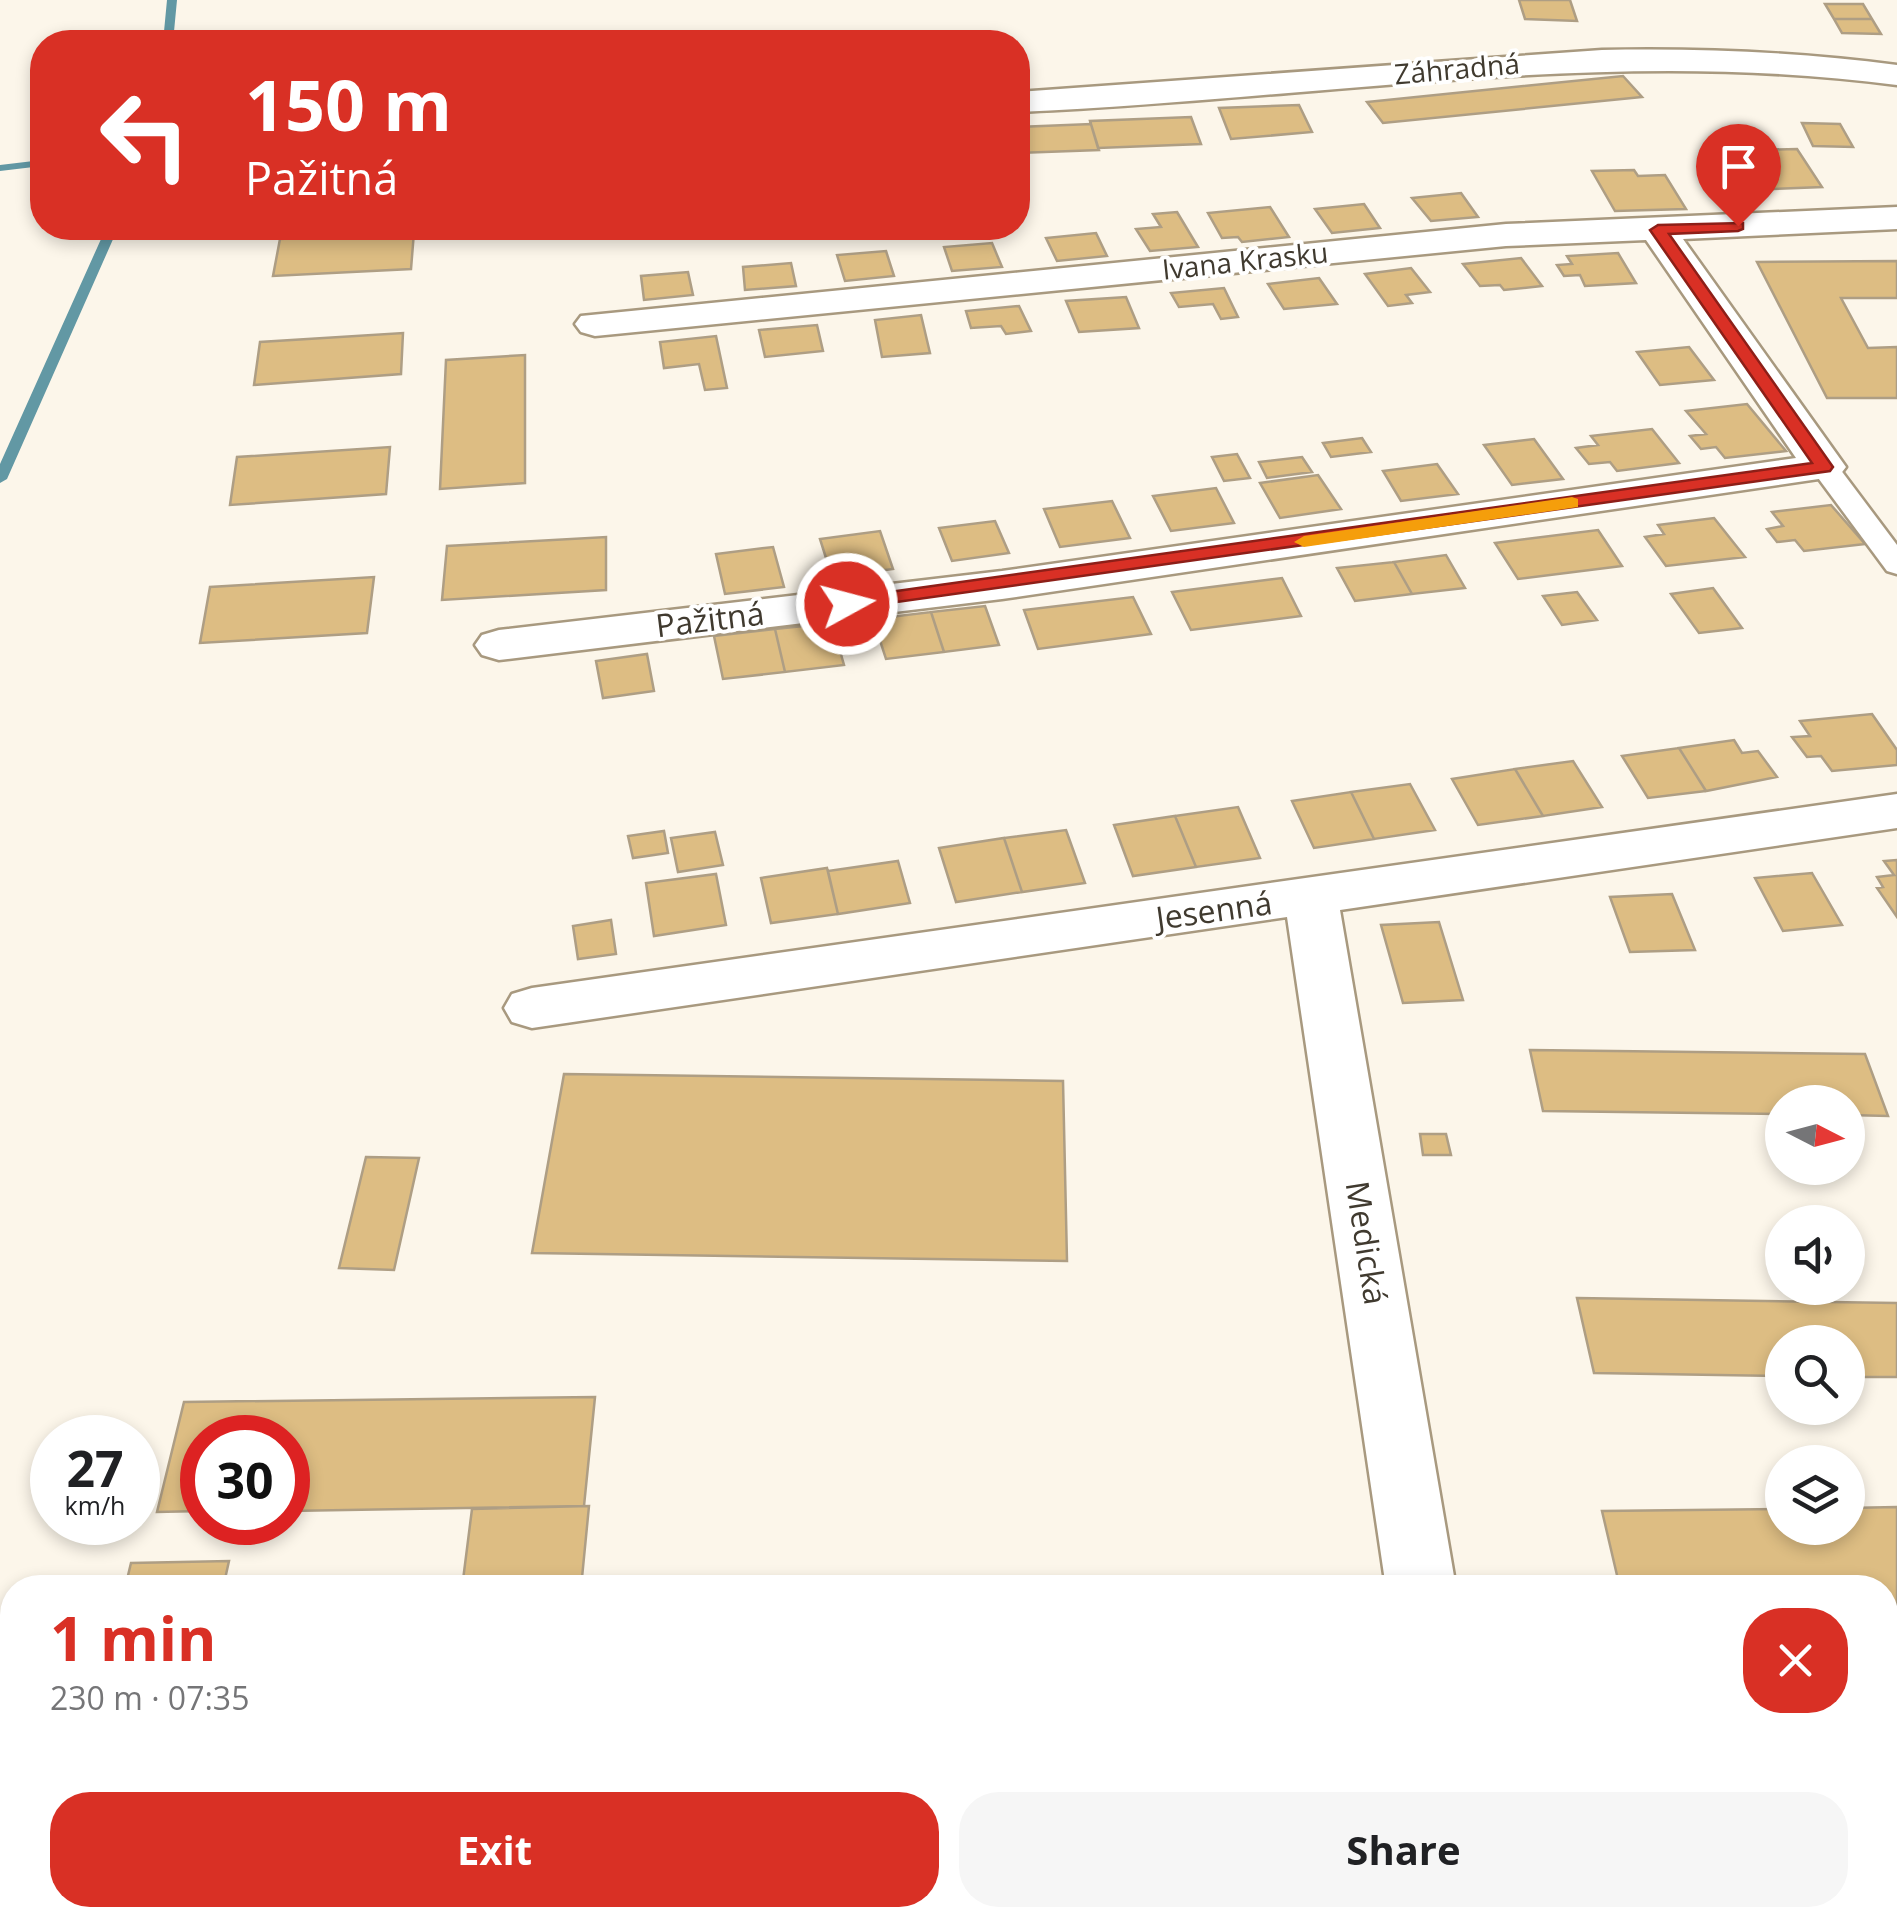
<!DOCTYPE html>
<html lang="en">
<head>
<meta charset="utf-8">
<style>
	:root { --surface:#fff; --page:#f6f6f6; --text:#202124; --muted:#757577; --accent:#d93025 }
	body { margin:0; font-family:"Open Sans",sans-serif; background:var(--page); color:var(--text); height:100vh; display:flex; flex-direction:column; font-size:38px; white-space:nowrap }
	* { box-sizing:border-box; margin:0 }
	p { font-size:32px; color:var(--muted) }
	.icon { flex:none; width:55px; height:55px; fill:none; stroke:currentColor; stroke-width:2; stroke-linecap:round; stroke-linejoin:round }
	.map { position:relative; flex:1; overflow:hidden }
	.drawer { position:absolute; left:0px; top:1575px; width:1898px; height:352px; display:flex; flex-direction:column; background:var(--surface); border-radius:40px 40px 0 0; box-shadow:0 5px 15px #0003 }
	.drawer>* { flex:none }
	.hud { position:absolute; left:30px; top:30px; width:1000px; height:210px; border-radius:40px; box-shadow:0 5px 15px #0003; background:#d93025; color:#fff; overflow:hidden }
	.needle { width:65px; rotate:96deg }
	.buttons { position:absolute; left:1765px; top:1085px; display:grid; gap:20px }
	.buttons a { display:grid; place-items:center; width:100px; height:100px; border-radius:50%; background:var(--surface); box-shadow:0 5px 15px #0003; font-size:50px }
	.speed { position:absolute; left:30px; top:1415px; display:flex; gap:20px; font-size:50px; font-weight:700; text-align:center }
	.speed>* { display:grid; place-content:center; width:130px; height:130px; border-radius:50%; background:var(--surface); box-shadow:0 5px 15px #0003; line-height:1 }
	.speed small { font-size:25px; font-weight:400 }
	.speed .limit { border:15px solid #d22; background:#fff; color:#111 }
	.pin { position:absolute; display:grid; place-items:center; width:85px; height:85px; color:#fff; margin:-102px -42px; border-radius:50% 50% 50% 0; rotate:-45deg; box-shadow:0 0 10px #0007 }
	.pin .icon { rotate:45deg }
	.me { position:absolute; width:110px; margin:-55px; rotate:83deg; stroke-linejoin:round; filter:drop-shadow(0 0 8px #0008) }
	.turn { display:flex; align-items:center; gap:35px; height:210px; padding:0 50px; font-size:45px }
	.turn .icon { width:130px; height:130px; stroke-width:2.5 }
	.turn b { display:block; font-size:70px; line-height:85px }
	.round { display:grid; place-items:center; flex:none; width:105px; height:105px; border-radius:40px; background:var(--page) }
	.overview { display:flex; align-items:center; justify-content:space-between; height:170px; padding:0 50px }
	h1 { font-size:60px; font-weight:700; line-height:75px; color:var(--accent) }
	.action { display:flex; gap:20px; margin-top:auto; padding:20px 50px }
	.action a { flex:1; height:115px; border-radius:40px; background:var(--accent); color:#fff; font-size:40px; font-weight:700; line-height:115px; text-align:center }
	.action a+a { background:var(--page); color:var(--text) }
	.map>svg:first-child { display:block }
	.lines { fill:none; stroke-linecap:round; stroke-linejoin:round }
	.stream { fill:#6298a4; fill-rule:evenodd }
	.building { fill:#ddbd83; stroke:#ae9e84; stroke-width:2.5 }
	.lane-casing { stroke:#a8997f; stroke-width:5 }
	.street-casing { stroke:#a8997f; stroke-width:5 }
	.lane { fill:#fff; fill-rule:evenodd }
	.street { fill:#fff; fill-rule:evenodd }
	.route { fill:#d93025; stroke:#8d1f18; stroke-width:2.5 }
	.slow { fill:#f59e0b }
	.labels { text-anchor:middle; stroke-width:8; stroke-linejoin:round; paint-order:stroke }
	.far-street-label { font-size:28px; fill:#403a2f; stroke:#fff }
	.street-label { font-size:32px; fill:#403a2f; stroke:#fff }
</style>
</head>
<body>
<div class="map">
<svg width="1897" height="1926" viewBox="0 0 1897 1926">
	<rect width="100%" height="100%" fill="#fcf6ea"/>
	<g class="lines">
		<!-- stream -->
		<path class="stream" d="M167,0H177L173,42H163Z
			M42,160V166L0,171V165Z
			M106,228H118L7,479L0,483V464Z"/>
	</g>
	<!-- building -->
	<path class="building" d="M1519,0H1570L1577,21L1525,19Z
		M1825,4H1863L1872,19H1834Z
		M1834,19H1872L1881,34L1842,33Z
		M1623,76L1642,97L1383,123L1367,102Z
		M1299,105L1312,132L1231,139L1219,108Z
		M1191,117L1201,144L1098,148L1090,121Z
		M1802,123L1840,124L1853,147L1813,146Z
		M1091,124L1099,150L1018,153V127Z
		M1797,149L1822,187L1773,189L1748,150Z
		M1634,170L1638,176L1665,175L1686,209L1615,211L1592,171Z
		M1461,193L1478,217L1431,221L1412,198Z
		M1364,204L1380,228L1332,233L1315,209Z
		M1270,207L1289,237L1242,242L1238,237L1222,238L1208,213Z
		M1177,212L1198,247L1150,251L1136,229L1161,227L1153,214Z
		M414,232L411,269L273,276L280,239Z
		M1096,233L1107,256L1057,261L1046,238Z
		M992,243L1002,267L952,271L944,247Z
		M886,251L894,276L845,281L837,255Z
		M1618,253L1636,283L1585,286L1580,275L1564,276L1557,265L1572,264L1567,256Z
		M1521,258L1542,286L1504,290L1500,285L1480,286L1463,264Z
		M1897,261V298H1841L1868,348L1897,347V398H1827L1757,262Z
		M791,263L796,286L745,290L743,267Z
		M1411,268L1430,292L1406,295L1412,303L1388,306L1365,274Z
		M688,272L693,295L644,300L641,276Z
		M1319,278L1337,304L1284,309L1268,284Z
		M1224,288L1238,317L1221,319L1213,304L1179,307L1171,293Z
		M1126,297L1139,328L1079,332L1066,301Z
		M1019,306L1031,331L1006,334L1001,326L971,328L966,311Z
		M921,315L930,353L882,357L875,320Z
		M817,325L823,351L765,357L759,330Z
		M403,333L401,374L254,385L260,342Z
		M716,336L727,388L705,390L699,364L664,368L660,342Z
		M1689,347L1714,380L1660,385L1637,352Z
		M525,355V483L440,489L446,360Z
		M1747,404L1786,451L1725,458L1716,447L1701,449L1690,436L1706,434L1686,411Z
		M1652,429L1679,463L1617,471L1610,462L1589,464L1576,448L1598,445L1591,436Z
		M1362,438L1371,452L1331,457L1323,443Z
		M1534,439L1563,479L1512,485L1484,445Z
		M390,447L386,494L230,505L237,457Z
		M1237,454L1250,478L1224,481L1212,457Z
		M1302,457L1312,472L1267,478L1259,462Z
		M1437,464L1458,494L1401,501L1383,471Z
		M1318,475L1341,509L1280,518L1260,483Z
		M1216,488L1234,523L1171,531L1153,496Z
		M1112,501L1130,538L1060,547L1044,509Z
		M1831,505L1865,544L1804,551L1795,540L1777,542L1767,529L1783,526L1772,512Z
		M1714,518L1745,557L1666,566L1645,537L1664,534L1658,525Z
		M995,521L1009,553L952,561L939,528Z
		M1598,530L1622,566L1518,579L1495,543Z
		M880,531L893,569L832,577L820,539Z
		M606,537V590L442,600L447,546Z
		M773,547L784,587L725,594L716,554Z
		M1446,555L1465,588L1412,594L1394,562Z
		M1394,562L1412,594L1355,601L1337,568Z
		M374,577L367,633L200,643L210,587Z
		M1282,578L1301,616L1191,630L1172,592Z
		M1713,588L1742,628L1699,633L1671,594Z
		M1577,592L1597,620L1562,625L1543,596Z
		M1133,597L1151,634L1038,649L1024,610Z
		M985,606L999,645L944,652L931,612Z
		M931,612L944,652L886,659L873,619Z
		M832,623L844,665L785,672L775,629Z
		M775,629L785,672L723,679L714,636Z
		M647,654L654,691L603,698L596,661Z
		M1872,714L1897,750V765L1832,771L1821,756L1807,757L1792,737L1810,736L1800,721Z
		M1734,740L1742,753L1758,751L1777,777L1706,791L1679,748Z
		M1679,748L1706,791L1648,798L1622,756Z
		M1573,761L1602,807L1543,816L1515,769Z
		M1515,769L1543,816L1478,825L1452,779Z
		M1410,784L1435,830L1374,839L1351,792Z
		M1351,792L1374,839L1314,848L1292,801Z
		M1238,807L1260,858L1196,867L1175,816Z
		M1175,816L1196,867L1133,876L1114,825Z
		M1066,830L1085,883L1022,892L1004,838Z
		M664,831L668,853L633,858L628,836Z
		M715,832L723,865L678,872L671,838Z
		M1004,838L1022,892L956,902L939,848Z
		M1897,860V917L1877,888L1883,887L1877,877L1894,875L1884,861Z
		M898,861L910,903L838,914L828,871Z
		M827,868L838,914L771,923L761,878Z
		M1812,873L1842,925L1783,931L1755,878Z
		M716,874L726,925L654,936L646,883Z
		M1672,894L1695,950L1630,952L1610,897Z
		M611,920L616,954L578,959L573,926Z
		M1439,922L1463,1000L1403,1003L1381,925Z
		M1530,1050L1865,1054L1888,1116L1848,1115V1102H1782V1114L1543,1111Z
		M564,1074L1063,1081L1067,1261L532,1253Z
		M1420,1134H1446L1451,1155H1423Z
		M366,1157L419,1158L394,1270L339,1268Z
		M1577,1298L1897,1303V1377H1848V1342H1782V1376L1594,1373Z
		M595,1397L584,1506L288,1511V1438H202V1511L157,1512L184,1402Z
		M589,1506L581,1588H462L472,1509Z
		M1897,1507V1663H1885V1588H1620L1602,1511L1782,1509V1528H1848V1508Z
		M229,1561L223,1588H125L131,1563Z
		M1885,1879L1897,1880V1926H1830L1827,1915H1885Z
		M149,1915H285L283,1926H147Z
		M418,1915H550L549,1926H417Z
		M897,1915H1029V1926H897Z
		M1216,1915H1351L1352,1926H1217Z"/>
	<g class="lines">
		<defs>
			<path id="lane" d="M1824,459L1834,461L1897,545V574L1887,571L1810,467Z"/>
			<path id="street" d="M1602,50C1701,48 1798,52 1897,65V85C1604,46 1311,100 1018,112V92Z
				M1897,207V229L1683,239L1846,467L1839,476L1002,599L499,660L482,655L475,645L482,635L499,630L1002,571L1796,458L1646,240L1506,246L595,336L581,332L575,324L581,316L1506,224Z
				M1897,794V828L1340,910L1456,1588H1386L1287,917L532,1028L512,1022L504,1008L512,994L532,988Z
				M1434,1915H1512L1513,1926H1435Z"/>
		</defs>
		<!-- lane casing -->
		<use href="#lane" class="lane-casing"/>
		<!-- street casing -->
		<use href="#street" class="street-casing"/>
		<!-- lane -->
		<use href="#lane" class="lane"/>
		<!-- street -->
		<use href="#street" class="street"/>
	</g>
	<!-- route -->
	<path class="route" d="M1743,223V229L1738,231L1669,234L1833,467L1830,471L847,609L837,604L847,598L1812,463L1650,230L1658,225Z"/>
	<!-- slow -->
	<path class="slow" d="M1572,497L1578,499V507L1304,547L1294,542L1304,536Z"/>
	<g class="labels">
		<!-- far-street labels -->
		<g class="far-street-label">
			<text transform="translate(1457 69) rotate(-5)" y="10">Záhradná</text>
			<text transform="translate(1245 261) rotate(-6)" y="10">Ivana Krasku</text>
		</g>
		<!-- street labels -->
		<g class="street-label">
			<text transform="translate(710 620) rotate(-7)" y="11">Pažitná</text>
			<text transform="translate(1214 911) rotate(-8)" y="11">Jesenná</text>
			<text transform="translate(1366 1243) rotate(81)" y="11">Medická</text>
		</g>
	</g>
</svg>
<div class="buttons">
<a><svg class="needle" viewBox="-14 -14 28 28"><path d="M0-13l5 13h-10z" fill="#e53935"/><path d="M0 13l5-13h-10z" fill="#757577"/></svg></a>
<a><svg class="icon" aria-label="sound" viewBox="0 0 24 24"><path d="M4 9h4l5-4v14l-5-4H4zM17 9q2 3 0 6"/></svg></a>
<a><svg class="icon" aria-label="search" viewBox="0 0 24 24"><circle cx="10" cy="10" r="6"/><path d="M15 15l6 6"/></svg></a>
<a><svg class="icon" aria-label="layers" viewBox="0 0 24 24"><path d="M12 4l9 5-9 5-9-5zM3 14l9 5 9-5"/></svg></a>
</div>
<div class="speed"><div>27<small>km/h</small></div><div class="limit">30</div></div>
<div class="pin" style="left:1738px;top:226px;background:#d93025"><svg class="icon" aria-label="arrive" viewBox="0 0 24 24"><path d="M6 21V4h12l-3 4 3 4H6"/></svg></div>
<svg class="me" style="left:847px;top:604px" viewBox="-20 -20 40 40"><circle r="17" fill="#d93025" stroke="#fff" stroke-width="3"/><path d="M0-11L8 9 0 5-8 9z" fill="#fff"/></svg>
<div class="hud">
<div class="turn"><svg class="icon" aria-label="left" viewBox="0 0 24 24"><path d="M17 20v-9H6M10 6l-5 5 5 5"/></svg><div><b>150 m</b>Pažitná</div></div>
</div>
<section class="drawer">
<div class="overview"><div><h1>1 min</h1><p>230 m · 07:35</p></div><a class="round" style="background:#d93025;color:#fff"><svg class="icon" aria-label="close" viewBox="0 0 24 24"><path d="M6 6l12 12M18 6L6 18"/></svg></a></div>
<div class="action"><a>Exit</a><a>Share</a></div>
</section>
</div>
</body>
</html>
